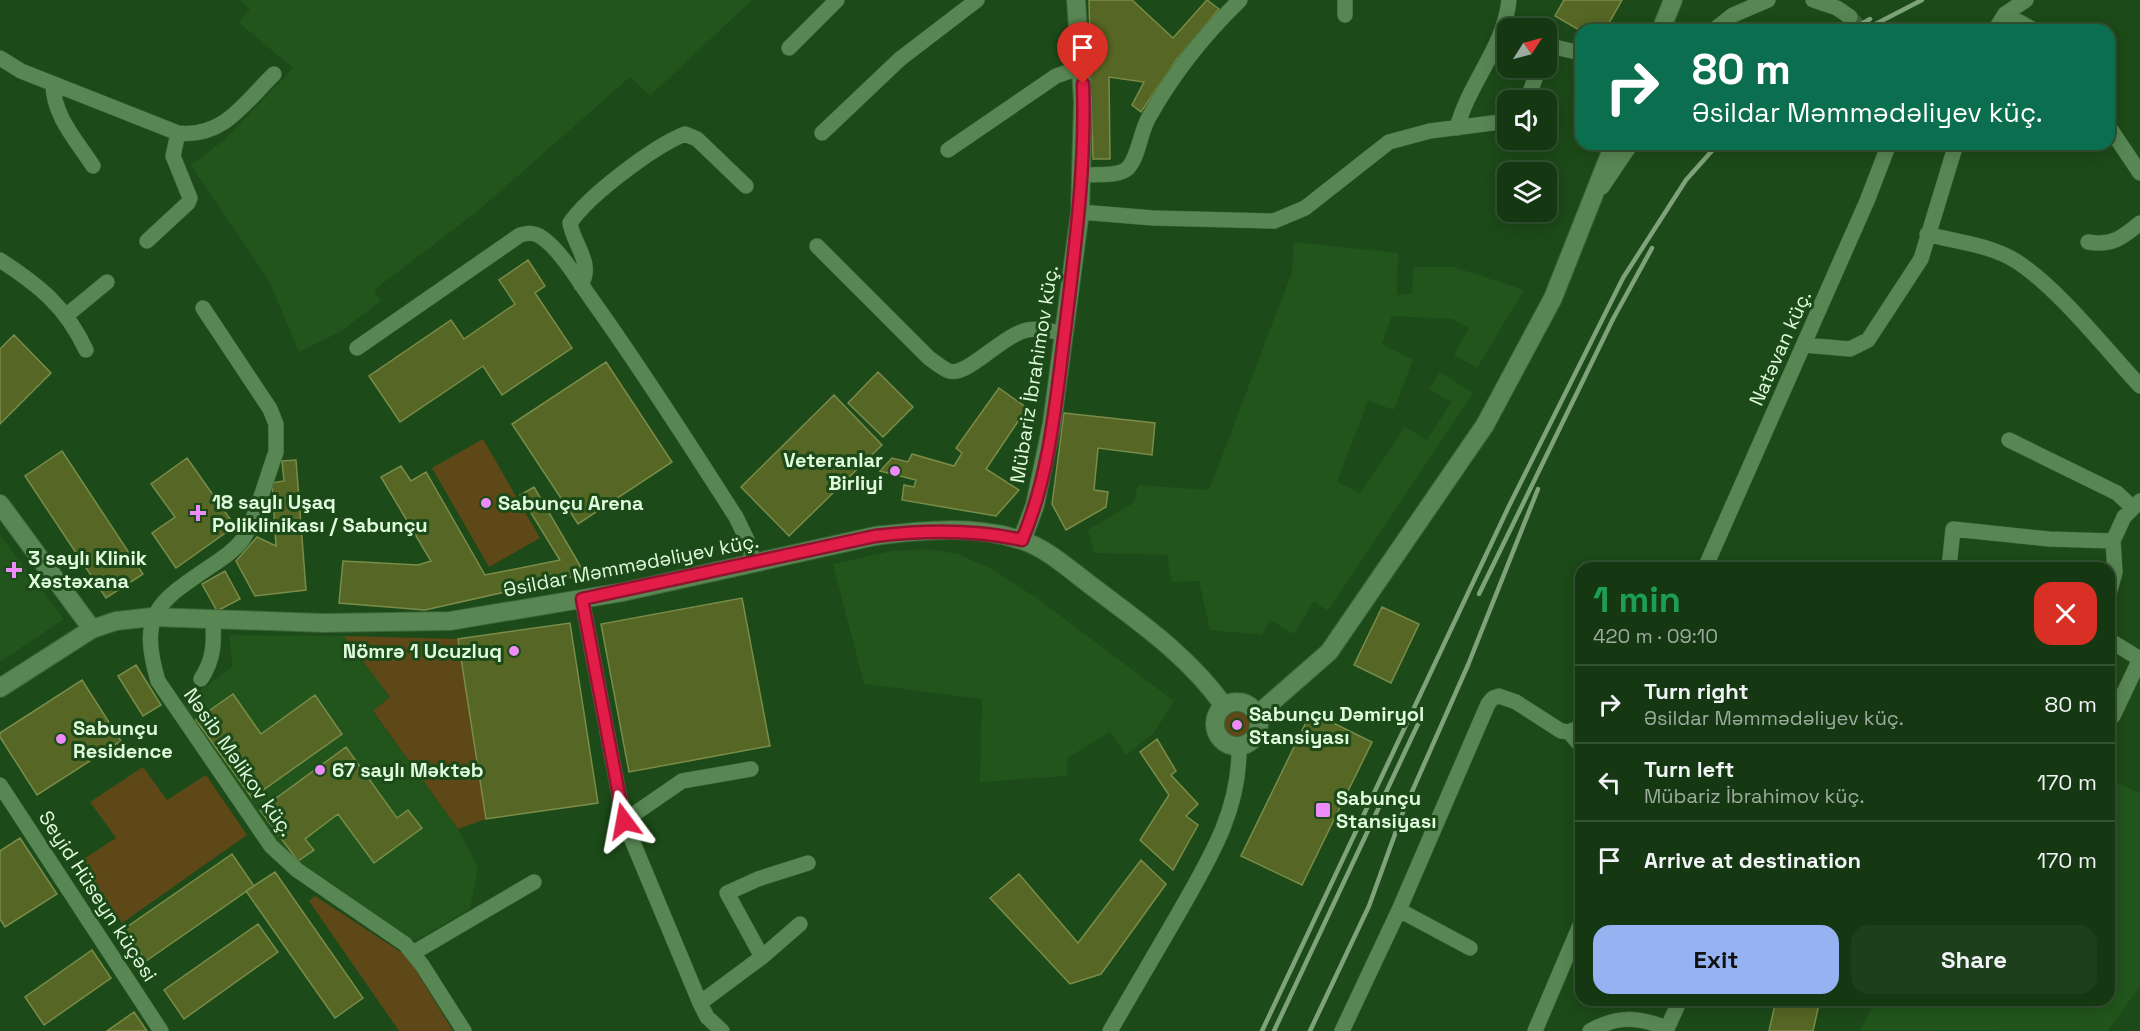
<!DOCTYPE html>
<html lang="en">
<head>
<meta charset="utf-8">
<style>
	:root { --surface:#153812; --page:#1e3f1b; --text:#f1f3f6; --muted:#9dac9f; --line:#345232; --accent:#95b2f1 }
	body { margin:0; font-family:"Space Grotesk",sans-serif; background:var(--page); color:var(--text); height:100vh; display:flex; flex-direction:column; font-size:22px; white-space:nowrap }
	* { box-sizing:border-box; margin:0 }
	p { font-size:20px; color:var(--muted) }
	.icon { flex:none; width:33px; height:33px; fill:none; stroke:currentColor; stroke-width:2; stroke-linecap:round; stroke-linejoin:round }
	.map { position:relative; flex:1; overflow:hidden }
	.side { position:absolute; left:1575px; top:562px; width:540px; height:444px; display:flex; flex-direction:column; background:var(--surface); border-radius:18px; box-shadow:0 3px 15px #0003,0 0 0 2px var(--line) }
	.side>* { flex:none }
	.hud { position:absolute; left:1575px; top:24px; width:540px; height:126px; border-radius:18px; box-shadow:0 3px 15px #0003,0 0 0 2px var(--line); background:#0b6e4f; color:#fff; overflow:hidden }
	.needle { width:39px; rotate:54deg }
	.tools { position:absolute; left:1497px; top:18px; display:grid; gap:12px }
	.tools a { display:grid; place-items:center; width:60px; height:60px; border-radius:12px; background:var(--surface); box-shadow:0 3px 15px #0003,0 0 0 2px var(--line); font-size:30px }
	.pin { position:absolute; display:grid; place-items:center; width:51px; height:51px; color:#fff; margin:-62px -26px; border-radius:50% 50% 50% 0; rotate:-45deg; box-shadow:0 0 6px #0007 }
	.pin .icon { rotate:45deg }
	.me { position:absolute; width:66px; margin:-33px; rotate:347deg; stroke-linejoin:round; filter:drop-shadow(0 0 4px #0008) }
	.turn { display:flex; align-items:center; gap:21px; height:126px; padding:0 18px; font-size:27px }
	.turn .icon { width:78px; height:78px; stroke-width:2.5 }
	.turn b { display:block; font-size:42px; line-height:51px }
	.round { display:grid; place-items:center; flex:none; width:63px; height:63px; border-radius:18px; background:var(--page) }
	.headline { display:flex; align-items:center; justify-content:space-between; height:102px; padding:0 18px }
	h1 { font-size:36px; font-weight:700; line-height:45px; color:#1e9e55 }
	.primary-button { display:flex; gap:12px; margin-top:auto; padding:12px 18px }
	.primary-button a { flex:1; height:69px; border-radius:18px; background:var(--accent); color:#111; font-size:24px; font-weight:700; line-height:69px; text-align:center }
	.primary-button a+a { background:var(--page); color:var(--text) }
	ul { padding:0; list-style:none }
	li { display:flex; align-items:center; gap:18px; height:78px; padding:0 18px; border-top:2px solid var(--line) }
	li div { flex:1 }
	li b { display:block; font-size:22px }
	li em { font-style:normal }
	.map>svg:first-child { display:block }
	.built { fill:#21551c }
	.green { fill:#5f4817 }
	.building { fill:#566624; stroke:#7a8c4a; stroke-width:1.5 }
	.lines { fill:none; stroke-linecap:round; stroke-linejoin:round }
	.minor-tunnel { stroke:#396436; stroke-width:15; stroke-dasharray:15 8; stroke-linecap:butt }
	.minor-casing { stroke:#3a6439; stroke-width:16 }
	.tertiary-casing { stroke:#3a6439; stroke-width:20 }
	.minor { stroke:#588753; stroke-width:15 }
	.tertiary { stroke:#588753; stroke-width:18 }
	.rail { stroke:#7ea27a; stroke-width:4.5 }
	.route-casing { stroke:#92132f; stroke-width:15 }
	.route { stroke:#e11d48; stroke-width:10 }
	.poi-dot { fill:#ec8cfb; stroke:#1c4a18; stroke-width:2 }
	.labels { text-anchor:middle; stroke-width:6; stroke-linejoin:round; paint-order:stroke }
	.street-label { font-size:20px; fill:#e0fadd; stroke:#1c4a18 }
	.poi-label { font-size:20px; font-weight:bold; fill:#e0fadd; stroke:#1c4a18; text-anchor:start }
</style>
</head>
<body>
<div class="map">
<svg width="2140" height="1031" viewBox="0 0 2140 1031">
	<rect width="100%" height="100%" fill="#1c4a18"/>
	<!-- built -->
	<path class="built" d="M240,0H752L650,96L630,77L479,210L374,290L381,301L340,332L299,352L270,283L191,165L223,141L293,68L238,22L250,10Z
		M1294,242L1398,253L1397,295L1412,293L1413,267H1454L1524,290L1477,368L1454,355L1469,328L1452,319L1392,316L1382,344L1413,360L1394,410L1368,401L1337,482L1360,493L1405,427L1427,440L1451,402L1429,389L1440,372L1473,393L1328,611L1314,601L1294,634L1270,620L1262,635L1210,630L1199,581L1172,582L1167,555L1094,553L1088,530L1133,503L1138,485L1209,490L1292,272Z
		M0,535L64,619L0,662Z
		M928,549L958,554L992,569L1034,596L1174,701L1154,733L1126,755L1110,732L1067,758V776L980,782L982,699L864,684L833,564L891,551Z
		M229,635L344,636L390,697L373,712L458,829L478,868L470,909L415,941L285,854L179,706L233,666Z
		M2109,779L2140,793V986L2108,1031L1860,1030L1875,1001L2109,1000Z"/>
	<!-- green -->
	<path class="green" d="M483,439L540,538L489,567L432,468Z
		M344,636L458,639L486,819L458,829L373,711L390,697Z
		M1224 725a13 13 0 1 1 26 0a13 13 0 1 1-26 0Z
		M143,767L167,800L206,775L247,835L122,923L79,862L116,838L90,802Z
		M315,896L407,956L453,1031H399L309,901Z"/>
	<!-- building -->
	<path class="building" d="M1089,0H1132L1173,38L1207,0L1219,9L1177,59L1141,112L1132,105L1144,82L1109,77L1110,159H1093Z
		M1564,0H1622L1605,30L1581,31L1555,16Z
		M528,260L545,286L535,293L572,348L502,395L483,366L400,422L369,376L451,320L464,339L515,304L499,280Z
		M14,335L51,373L0,424V349Z
		M606,362L672,462L578,524L512,424Z
		M878,372L913,407L883,437L848,403Z
		M999,388L1027,408L986,469L1019,490L996,516L902,500L904,485L914,487L916,480L880,471L892,458L908,462L912,454L954,466L962,453L956,448Z
		M834,395L882,445L789,536L741,487Z
		M1064,413L1155,423L1152,455L1098,448L1094,490L1108,492L1106,507L1066,530L1052,504Z
		M62,451L143,574L106,598L25,476Z
		M187,458L235,526L176,568L152,533L175,517L151,484Z
		M296,460L306,590L255,596L236,561L257,537L276,546L272,483L284,481L282,461Z
		M401,466L411,481L426,472L485,575L560,560L520,495L534,487L585,574L425,610L339,603L343,561L418,565L431,561L381,477Z
		M225,571L240,599L217,611L202,584Z
		M742,598L770,746L629,772L601,624Z
		M1382,607L1419,624L1391,683L1354,665Z
		M570,623L598,803L486,819L458,639Z
		M136,665L161,705L143,716L118,676Z
		M82,680L121,741L37,795L0,737V733Z
		M233,694L261,734L315,695L342,734L252,798L196,720Z
		M1311,712L1372,742L1302,885L1241,856Z
		M1157,739L1176,771L1171,775L1198,804L1186,816L1198,825L1173,870L1140,840L1169,795L1140,752Z
		M346,747L397,818L408,810L422,828L374,863L338,814L305,839L314,850L298,861L260,810Z
		M20,838L57,894L5,927L0,919V851Z
		M232,854L254,886L146,961L124,929Z
		M1141,860L1166,884L1101,974L1070,984L990,898L1019,874L1078,943Z
		M275,872L363,998L335,1018L246,891Z
		M258,924L278,952L184,1019L164,990Z
		M92,950L111,978L44,1025L25,997Z
		M1776,1000H1820L1813,1031H1769Z
		M134,1012L147,1031H107Z"/>
	<g class="lines">
		<!-- minor-tunnel -->
		<path class="minor-tunnel" d="M1850,17L1862,30"/>
		<defs>
			<path id="minor" d="M1813,0L1837,8L1850,17
				M2005,14L2034,30
				M1345,15V0
				M1714,30L1733,15L1768,0
				M1995,30L2005,14L2026,0
				M789,48L837,0
				M1546,52L1554,47L1581,53
				M0,58L21,71L178,133C224,138 244,103 274,74
				M53,84C53,115 76,140 93,166
				M1527,100L1539,68
				M2109,127L2140,173
				M1457,128C1469,82 1504,48 1509,0
				M822,133L900,59L977,0
				M948,150L1056,76L1082,67
				M1083,175C1095,174 1119,177 1128,168C1139,156 1140,132 1149,117C1173,74 1205,34 1240,0
				M1602,187L1631,144
				M1080,212L1153,218L1274,221L1305,208L1389,142L1430,131L1508,121
				M1927,234C1956,242 1991,245 2016,261C2058,288 2105,348 2140,386
				M147,241L188,203L190,198L173,156L178,133
				M2088,242C2112,246 2122,238 2140,223
				M817,246L929,358C935,362 943,369 949,371C967,377 1001,336 1027,330C1039,328 1052,331 1065,334
				M0,260C40,286 66,307 86,350
				M581,285C594,263 574,246 570,223C588,196 654,146 685,134L697,139L746,186
				M203,308L270,409L276,424V452C267,476 256,519 243,539C235,550 223,558 211,566C158,602 138,613 158,681L271,846L297,870L405,944L422,965L464,1031
				M67,315L107,282
				M1804,345L1850,349L1868,340L1921,259L1956,144
				M357,348L520,235C528,233 534,232 541,237C560,249 579,282 592,300C643,371 689,444 736,517L747,540L754,564
				M2009,440L2117,493L2133,508
				M1705,568L1867,201L1889,144
				M1949,568L1953,529L2049,539L2113,541L2124,517L2140,501
				M2109,594L2115,572L2113,541
				M582,599L624,821L700,1003L707,1017L722,1031
				M2109,640L2140,659L2113,716
				M201,679C214,659 214,644 213,620
				M1569,732L1581,746
				M0,785L161,1031
				M624,821L682,781L751,769
				M1399,910L1470,948
				M800,924L762,957L727,893L758,879L808,863
				M413,953L534,882
				M700,1003L762,957
				M1110,1031C1132,993 1155,954 1177,916C1208,861 1240,812 1239,747
				M1342,1031L1399,910L1488,704L1493,698L1499,696L1516,702L1561,731L1569,732L1581,727
				M1535,1031L1581,923
				M1590,1031C1618,1015 1637,1017 1667,1028
				M1666,1031L1680,1000"/>
			<path id="tertiary" d="M1661,30L1673,0
				M0,504L92,629
				M1022,540L1035,505L1052,423L1080,212L1083,101L1076,0
				M0,688L92,629L116,621L152,617L324,623L450,621L623,592L875,536C923,530 974,525 1021,540C1046,548 1068,568 1089,584C1138,621 1189,656 1224,706
				M1215 724a22 22 0 1 1 44 0a22 22 0 1 1-44 0Z
				M1257,715L1329,652L1485,425L1553,298L1614,144"/>
		</defs>
		<!-- minor casing -->
		<use href="#minor" class="minor-casing"/>
		<!-- tertiary casing -->
		<use href="#tertiary" class="tertiary-casing"/>
		<!-- minor -->
		<use href="#minor" class="minor"/>
		<!-- tertiary -->
		<use href="#tertiary" class="tertiary"/>
		<!-- rail -->
		<path class="rail" d="M1851,30L1870,19
			M1864,30L1922,0
			M1479,594L1613,319L1652,248
			M1262,1031L1509,506L1623,278L1686,180L1718,144
			M1274,1031L1418,724
			M1310,1031L1369,906L1403,812L1468,665L1538,489"/>
	</g>
	<g class="lines">
		<defs>
			<path id="route" d="M624,821L582,599L875,536C925,530 973,529 1022,540C1050,475 1056,400 1065,330C1075,248 1086,167 1083,84"/>
		</defs>
		<!-- route casing -->
		<use href="#route" class="route-casing"/>
		<!-- route -->
		<use href="#route" class="route"/>
	</g>
	<!-- markers -->
	<g class="poi-dot">
		<circle cx="895" cy="471" r="6"/>
		<circle cx="486" cy="503" r="6"/>
		<path d="M195 504h6v6h6v6h-6v6h-6v-6h-6v-6h6z"/>
		<path d="M11 561h6v6h6v6h-6v6h-6v-6h-6v-6h6z"/>
		<circle cx="514" cy="651" r="6"/>
		<circle cx="1237" cy="725" r="6"/>
		<circle cx="61" cy="739" r="6"/>
		<circle cx="320" cy="770" r="6"/>
		<rect x="1315" y="802" width="16" height="16" rx="3"/>
	</g>
	<g class="labels">
		<!-- street labels -->
		<g class="street-label">
			<text transform="translate(1780 348) rotate(-66)" y="7">Natəvan küç.</text>
			<text transform="translate(1034 374) rotate(-81)" y="7">Mübariz İbrahimov küç.</text>
			<text transform="translate(631 565) rotate(-11)" y="7">Əsildar Məmmədəliyev küç.</text>
			<text transform="translate(239 762) rotate(55)" y="7">Nəsib Məlikov küç.</text>
			<text transform="translate(98 896) rotate(57)" y="7">Seyid Hüseyn küçəsi</text>
		</g>
		<!-- poi labels -->
		<g class="poi-label">
			<text x="883" y="467" text-anchor="end">Veteranlar<tspan x="883" dy="23">Birliyi</tspan></text>
			<text x="212" y="509">18 saylı Uşaq<tspan x="212" dy="23">Poliklinikası / Sabunçu</tspan></text>
			<text x="498" y="510">Sabunçu Arena</text>
			<text x="28" y="565">3 saylı Klinik<tspan x="28" dy="23">Xəstəxana</tspan></text>
			<text x="502" y="658" text-anchor="end">Nömrə 1 Ucuzluq</text>
			<text x="1249" y="721">Sabunçu Dəmiryol<tspan x="1249" dy="23">Stansiyası</tspan></text>
			<text x="73" y="735">Sabunçu<tspan x="73" dy="23">Residence</tspan></text>
			<text x="332" y="777">67 saylı Məktəb</text>
			<text x="1336" y="805">Sabunçu<tspan x="1336" dy="23">Stansiyası</tspan></text>
		</g>
	</g>
</svg>
<div class="tools">
<a><svg class="needle" viewBox="-14 -14 28 28"><path d="M0-13l5 13h-10z" fill="#e53935"/><path d="M0 13l5-13h-10z" fill="#9dac9f"/></svg></a>
<a><svg class="icon" aria-label="sound" viewBox="0 0 24 24"><path d="M4 9h4l5-4v14l-5-4H4zM17 9q2 3 0 6"/></svg></a>
<a><svg class="icon" aria-label="layers" viewBox="0 0 24 24"><path d="M12 4l9 5-9 5-9-5zM3 14l9 5 9-5"/></svg></a>
</div>
<div class="pin" style="left:1083px;top:84px;background:#d93025"><svg class="icon" aria-label="arrive" viewBox="0 0 24 24"><path d="M6 21V4h12l-3 4 3 4H6"/></svg></div>
<svg class="me" style="left:624px;top:821px" viewBox="-20 -20 40 40"><path d="M0-17L14 15 0 8-14 15z" fill="#e11d48" stroke="#fff" stroke-width="4"/></svg>
<div class="hud">
<div class="turn"><svg class="icon" aria-label="right" viewBox="0 0 24 24"><path d="M7 20v-9h11M14 6l5 5-5 5"/></svg><div><b>80 m</b>Əsildar Məmmədəliyev küç.</div></div>
</div>
<section class="side">
<div class="headline"><div><h1>1 min</h1><p>420 m · 09:10</p></div><a class="round" style="background:#d93025;color:#fff"><svg class="icon" aria-label="close" viewBox="0 0 24 24"><path d="M6 6l12 12M18 6L6 18"/></svg></a></div>
<ul>
<li><svg class="icon" aria-label="right" viewBox="0 0 24 24"><path d="M7 20v-9h11M14 6l5 5-5 5"/></svg><div><b>Turn right</b><p>Əsildar Məmmədəliyev küç.</p></div><em>80 m</em></li>
<li><svg class="icon" aria-label="left" viewBox="0 0 24 24"><path d="M17 20v-9H6M10 6l-5 5 5 5"/></svg><div><b>Turn left</b><p>Mübariz İbrahimov küç.</p></div><em>170 m</em></li>
<li><svg class="icon" aria-label="arrive" viewBox="0 0 24 24"><path d="M6 21V4h12l-3 4 3 4H6"/></svg><div><b>Arrive at destination</b></div><em>170 m</em></li>
</ul>
<div class="primary-button"><a>Exit</a><a>Share</a></div>
</section>
</div>
</body>
</html>
